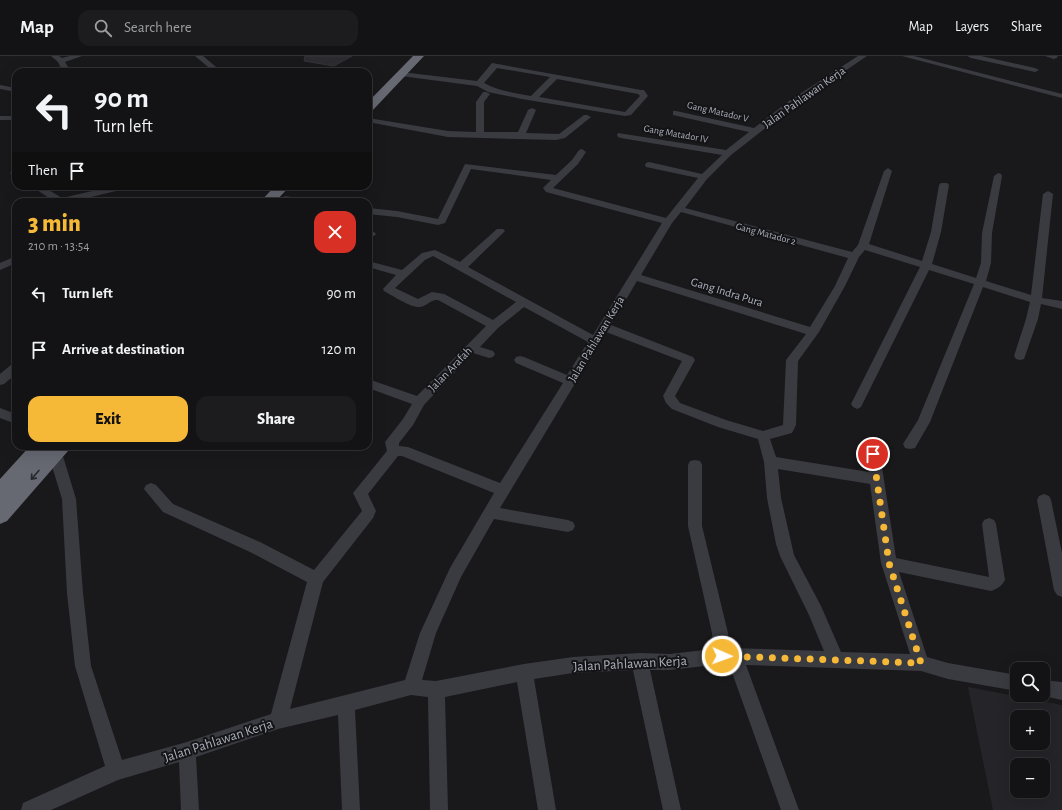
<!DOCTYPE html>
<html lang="en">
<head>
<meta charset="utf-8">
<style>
	:root { --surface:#131315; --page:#1c1c1e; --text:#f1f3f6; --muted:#9d9ea0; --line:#323234; --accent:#f6b837 }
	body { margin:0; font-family:"Alegreya Sans",sans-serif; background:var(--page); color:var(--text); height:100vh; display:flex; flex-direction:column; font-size:15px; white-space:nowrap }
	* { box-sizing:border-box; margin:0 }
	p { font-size:13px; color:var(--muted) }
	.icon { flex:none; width:22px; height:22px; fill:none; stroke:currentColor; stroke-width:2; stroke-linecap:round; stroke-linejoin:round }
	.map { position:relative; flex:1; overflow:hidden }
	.side { position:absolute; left:12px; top:142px; width:360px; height:252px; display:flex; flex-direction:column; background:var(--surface); border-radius:12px; box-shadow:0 4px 16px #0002,0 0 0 1px var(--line) }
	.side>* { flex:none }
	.top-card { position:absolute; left:12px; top:12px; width:360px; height:122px; border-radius:12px; box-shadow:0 4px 16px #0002,0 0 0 1px var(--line); background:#131315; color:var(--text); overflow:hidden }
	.tools { position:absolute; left:1010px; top:606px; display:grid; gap:8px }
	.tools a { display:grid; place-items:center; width:40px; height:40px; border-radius:8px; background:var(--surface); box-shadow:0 4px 16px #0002,0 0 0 1px var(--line); font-size:20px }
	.pin { position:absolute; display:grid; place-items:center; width:34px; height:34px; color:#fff; margin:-17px; border:2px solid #fff; border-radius:50%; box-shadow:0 1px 4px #0007 }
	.me { position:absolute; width:44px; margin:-22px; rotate:92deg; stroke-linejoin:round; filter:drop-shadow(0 0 3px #0008) }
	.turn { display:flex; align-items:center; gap:14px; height:84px; padding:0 16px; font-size:18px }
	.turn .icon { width:52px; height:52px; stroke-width:2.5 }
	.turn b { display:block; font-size:28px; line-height:34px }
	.then { display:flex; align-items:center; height:38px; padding:0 16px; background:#0003; gap:8px; font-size:15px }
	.round { display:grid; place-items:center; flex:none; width:42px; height:42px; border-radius:12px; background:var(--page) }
	.head { display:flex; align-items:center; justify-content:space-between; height:68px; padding:0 16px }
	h1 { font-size:24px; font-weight:800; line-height:30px; color:var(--accent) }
	.button { display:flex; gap:8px; margin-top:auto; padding:8px 16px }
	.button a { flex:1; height:46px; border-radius:12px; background:var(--accent); color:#111; font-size:16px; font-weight:800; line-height:46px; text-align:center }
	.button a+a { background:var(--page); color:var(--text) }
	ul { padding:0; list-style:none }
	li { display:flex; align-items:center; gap:12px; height:56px; padding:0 16px }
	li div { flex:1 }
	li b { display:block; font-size:15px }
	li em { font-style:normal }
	header { display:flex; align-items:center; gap:24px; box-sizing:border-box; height:56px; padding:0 20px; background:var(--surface); border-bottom:1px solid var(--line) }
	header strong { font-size:19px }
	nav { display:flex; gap:22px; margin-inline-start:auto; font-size:14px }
	.search { width:280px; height:36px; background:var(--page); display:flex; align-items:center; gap:10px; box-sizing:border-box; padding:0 14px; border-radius:12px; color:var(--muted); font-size:15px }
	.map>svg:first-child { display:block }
	.built { fill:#252529; fill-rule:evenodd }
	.building { fill:#2c2c30; stroke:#333338 }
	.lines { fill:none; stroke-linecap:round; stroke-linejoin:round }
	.minor { fill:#3a3b41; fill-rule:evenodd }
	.highway { fill:#666972; fill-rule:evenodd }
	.oneway { stroke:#28292e }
	.route { stroke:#f6b837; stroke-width:7; stroke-dasharray:0 12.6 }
	.labels { text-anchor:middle; stroke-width:4; stroke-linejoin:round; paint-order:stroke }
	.far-street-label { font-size:10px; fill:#abb0bb; stroke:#141417 }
	.street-label { font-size:12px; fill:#abb0bb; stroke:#141417 }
	.near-street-label { font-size:14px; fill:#abb0bb; stroke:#141417 }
</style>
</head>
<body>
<header>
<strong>Map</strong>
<div class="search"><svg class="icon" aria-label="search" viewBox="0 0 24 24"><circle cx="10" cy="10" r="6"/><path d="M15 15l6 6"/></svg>Search here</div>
<nav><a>Map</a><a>Layers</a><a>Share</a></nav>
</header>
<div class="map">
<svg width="1062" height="754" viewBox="0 0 1062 754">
	<rect width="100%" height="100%" fill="#19191c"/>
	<!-- built -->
	<path class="built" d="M968,631L1062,649V754H993ZM1017,661H1043V687H1017ZM1017,709H1043V735H1017Z"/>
	<!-- building -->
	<path class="building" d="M305,0H352L334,10L304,5Z"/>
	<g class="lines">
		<!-- minor -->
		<path class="minor" d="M51,0H59L62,2L70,0H82L65,6L71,16H63L58,6Z
			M195,0H203L222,16H214Z
			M858,0H867L795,49L731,99L707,123L685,152L852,196L858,189L884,115L888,112L892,115L869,188L922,205L931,176L939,129L941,127H947L949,129L941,176L932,208L976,222L981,207L982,177L994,120L998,117L1001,118L1002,120L992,177L991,207L986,225L1031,239L1043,138L1048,135L1053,138L1042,242L1062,245V253L1041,248L1038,263L1024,303L1020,304L1016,303L1014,300L1026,263L1030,246L983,231L930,366L915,392L910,393L905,392L903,388L918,364L974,228L929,214L861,351L857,353L853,351L851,348L920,211L865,194L859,201L845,230L819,276L798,305L796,369L792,377L770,383L776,401L869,416L866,398L868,394L873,393L878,394L880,398L896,502L989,521L982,468L984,464L989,462L994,464L996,468L1005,524C1002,530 997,533 991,535L899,516L927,601L948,607L1017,619V635L948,623L921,615L746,609L799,754H781L729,608H722L670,614H650L681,754H663L633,614L573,617L534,623L556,754H538L517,626L445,641L448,754H430L428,641L411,639L355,654L360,754H342L338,659L278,673L196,701L199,754H181L179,706L118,724L51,754H21L23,747L105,710L75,610L67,537L62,443L48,397L50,393L55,392L60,393L62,397L76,443L83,537L91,610L122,704L187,686L271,658L307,526L250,496L163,456L144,433L146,429L151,427L156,429L173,448L260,486L314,514L362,455L353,437L387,395L385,386L403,363L412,348L368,332V323L417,340L486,270L438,244C431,243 427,250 420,251C411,252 393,240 384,235L383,233L396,219L368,211V205L402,214L422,197L435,194L460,206L497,173H503L505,175L503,177L468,211L593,279L662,167L546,136L543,132L551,124L471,113L445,167L438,169L397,161L368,158V152L397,155L438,163L465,108L556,119L572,104L579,94L582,93L586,96L578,108L553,132L666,162L698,122L646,111L645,109L646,107L649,106L702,118L722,99L621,82L618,81L617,79L618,77L726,94L749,76L673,59V55H676L754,72L789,45ZM681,156L848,202L835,230L810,271L641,219L672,167ZM433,200L516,246L493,264L444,238L432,236L418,243L395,232L425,204ZM637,225L806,278L786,304L783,369L763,375L726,364L680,347L675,340L695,304L693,301L611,269ZM524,251L588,286L567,319L524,301L520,300L516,301L514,304L516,307L563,327L500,427L408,391L399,390V387L413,369L424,349L473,297L489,302L493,301L495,298L493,295L480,291L498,272ZM606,276L682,305L663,340L666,347L672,353L718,371L758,383L764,406L767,442L776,488L780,500L809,559L824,595L729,592L728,577L702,470V409L700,405L695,404L690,405L688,409V470L712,577L713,593L670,598L640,597L573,601L524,608L436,625L422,624L436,577L461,521L494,463L568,476L573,474L575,470L573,466L568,464L500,452ZM398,400H402L494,437L450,512L420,577L405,624L290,653L323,526L373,462L376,455L368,438ZM778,413L870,428L881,507L910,598L841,596L821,550L794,499L781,442Z
			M902,0H914L1062,38V42Z
			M967,0H981L1035,12L1039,14L1035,16L971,2Z
			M1045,0H1057L1058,1L1054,3Z
			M492,7L641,34H644L648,40L631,59L625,60L522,43L488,36L477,30L401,20L397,18L401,16L477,25ZM497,12L550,21L531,40C515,37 498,35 484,27ZM557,23L638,38L640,40L625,56L539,41Z
			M261,13H264V16H255Z
			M0,29L16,32V36L0,33Z
			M483,36H486L490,38L484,46V76H518L528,54L532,52L536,54L526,77L559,78L584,59H587L591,61L565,82L556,84L448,81L368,66V62L448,75L476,76V46Z
			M0,60H16V64H0Z
			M16,112V122L13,121L10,117L13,113Z
			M31,130H42L62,142L114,130H130L128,132L71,146H55Z
			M285,140L305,143L310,146L282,145L280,143Z
			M368,174L374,176L376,178L374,180H368Z
			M16,200V207L0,214V207Z
			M16,307V318L4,328L0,329V318L12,308Z
			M0,352L16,358V368L0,362Z
			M1044,438L1049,440L1051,444L1062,497V541L1057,539L1054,534L1037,444L1039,440Z
			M1043,624L1062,626V644L1039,639H1043Z"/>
		<!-- highway -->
		<path class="highway" d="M413,0H424L372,55L368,56V46Z
			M275,130H290L275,146H260Z
			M30,390H71L68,395L7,465L0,468V423Z"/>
	</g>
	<!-- one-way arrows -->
	<defs><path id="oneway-shaft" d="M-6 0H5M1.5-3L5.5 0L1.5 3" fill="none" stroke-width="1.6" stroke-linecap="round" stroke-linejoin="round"/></defs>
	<use class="oneway" href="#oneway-shaft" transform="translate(35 419) rotate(131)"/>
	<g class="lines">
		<!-- route -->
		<path class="route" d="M722,600L921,607L889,507L873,398"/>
	</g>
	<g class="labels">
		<!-- far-street labels -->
		<g class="far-street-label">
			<text transform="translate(718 55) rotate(13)" y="4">Gang Matador V</text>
			<text transform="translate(676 77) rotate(10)" y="4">Gang Matador IV</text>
			<text transform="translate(766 177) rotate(15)" y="4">Gang Matador 2</text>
		</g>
		<!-- street labels -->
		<g class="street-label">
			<text transform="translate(804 41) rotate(-35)" y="4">Jalan Pahlawan Kerja</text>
			<text transform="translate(727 236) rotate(17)" y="4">Gang Indra Pura</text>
			<text transform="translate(596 283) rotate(-59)" y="4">Jalan Pahlawan Kerja</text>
			<text transform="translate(450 313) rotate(-46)" y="4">Jalan Arafah</text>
		</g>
		<!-- near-street labels -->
		<g class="near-street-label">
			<text transform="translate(630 607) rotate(-3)" y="5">Jalan Pahlawan Kerja</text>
			<text transform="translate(218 684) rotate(-18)" y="5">Jalan Pahlawan Kerja</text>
		</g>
	</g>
</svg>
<div class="tools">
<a><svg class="icon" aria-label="search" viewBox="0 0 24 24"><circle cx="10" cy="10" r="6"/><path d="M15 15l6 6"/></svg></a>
<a>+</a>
<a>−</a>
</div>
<div class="pin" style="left:873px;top:398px;background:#d93025"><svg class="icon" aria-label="arrive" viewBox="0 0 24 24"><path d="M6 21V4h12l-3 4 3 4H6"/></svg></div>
<svg class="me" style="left:722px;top:600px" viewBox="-20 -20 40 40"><circle r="17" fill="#f6b837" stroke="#fff" stroke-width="3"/><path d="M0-11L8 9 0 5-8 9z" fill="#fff"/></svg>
<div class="top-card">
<div class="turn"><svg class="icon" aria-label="left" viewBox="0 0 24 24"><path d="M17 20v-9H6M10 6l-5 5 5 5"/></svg><div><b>90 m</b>Turn left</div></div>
<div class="then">Then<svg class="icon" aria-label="arrive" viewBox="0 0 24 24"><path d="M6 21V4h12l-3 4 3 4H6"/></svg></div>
</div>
<section class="side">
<div class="head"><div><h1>3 min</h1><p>210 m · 13:54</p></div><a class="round" style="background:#d93025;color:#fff"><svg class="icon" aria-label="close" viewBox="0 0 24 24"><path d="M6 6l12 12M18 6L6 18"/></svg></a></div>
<ul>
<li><svg class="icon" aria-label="left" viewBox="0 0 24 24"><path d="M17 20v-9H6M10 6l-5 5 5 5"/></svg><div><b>Turn left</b></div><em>90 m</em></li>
<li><svg class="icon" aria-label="arrive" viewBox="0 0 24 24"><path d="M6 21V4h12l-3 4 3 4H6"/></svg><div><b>Arrive at destination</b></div><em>120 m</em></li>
</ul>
<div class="button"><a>Exit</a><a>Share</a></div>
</section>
</div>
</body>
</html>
